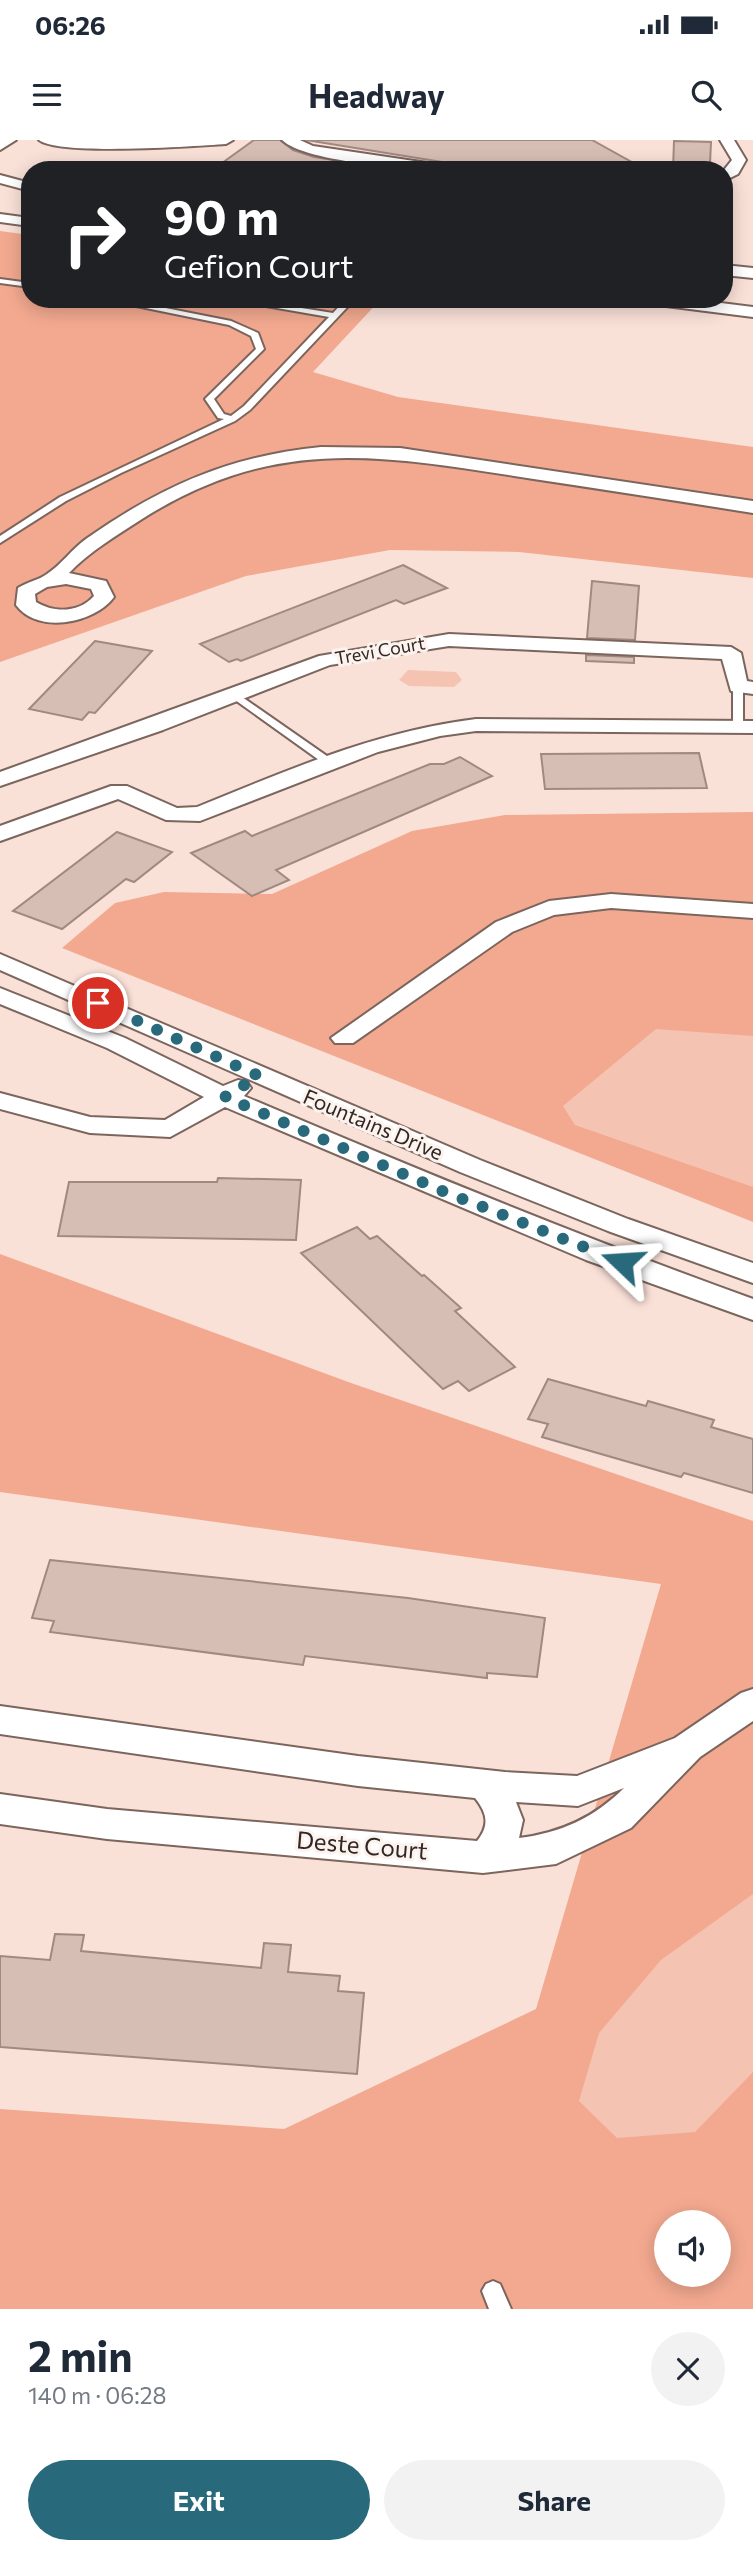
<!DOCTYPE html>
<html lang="en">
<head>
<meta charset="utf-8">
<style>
	:root { --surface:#fff; --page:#f2f2f3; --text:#1f2937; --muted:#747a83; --accent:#286a7c }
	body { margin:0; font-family:Commissioner,sans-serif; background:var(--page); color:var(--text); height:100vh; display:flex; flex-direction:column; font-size:26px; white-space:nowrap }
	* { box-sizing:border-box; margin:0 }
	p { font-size:23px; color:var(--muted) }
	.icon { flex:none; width:38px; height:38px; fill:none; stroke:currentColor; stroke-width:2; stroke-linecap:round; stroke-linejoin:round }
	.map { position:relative; height:2169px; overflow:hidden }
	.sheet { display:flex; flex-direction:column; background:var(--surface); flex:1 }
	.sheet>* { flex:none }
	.guide { position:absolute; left:21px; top:21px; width:712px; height:147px; border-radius:28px; box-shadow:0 4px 18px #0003; background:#202124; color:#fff; overflow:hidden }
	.buttons { position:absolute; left:654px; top:2070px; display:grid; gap:14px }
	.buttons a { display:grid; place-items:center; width:77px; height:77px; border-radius:50%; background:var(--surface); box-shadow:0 4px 18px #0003; font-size:35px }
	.pin { position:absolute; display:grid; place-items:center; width:60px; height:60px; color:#fff; margin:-30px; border:4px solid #fff; border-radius:50%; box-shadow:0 2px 7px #0007 }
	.me { position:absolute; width:77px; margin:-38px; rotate:290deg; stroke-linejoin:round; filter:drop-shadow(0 0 5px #0008) }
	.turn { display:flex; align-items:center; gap:24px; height:147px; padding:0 28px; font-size:32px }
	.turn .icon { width:91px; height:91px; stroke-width:2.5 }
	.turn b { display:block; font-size:49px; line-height:60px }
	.round { display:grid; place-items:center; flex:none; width:74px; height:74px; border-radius:37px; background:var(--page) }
	.head { display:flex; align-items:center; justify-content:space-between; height:119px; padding:0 28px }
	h1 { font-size:42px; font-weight:700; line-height:52px }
	.action { display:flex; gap:14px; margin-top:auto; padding:14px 28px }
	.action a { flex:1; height:80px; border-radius:42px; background:var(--accent); color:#fff; font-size:28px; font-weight:700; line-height:80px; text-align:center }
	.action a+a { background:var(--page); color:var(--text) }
	.status { display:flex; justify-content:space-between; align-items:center; height:49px; padding:0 35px; background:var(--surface); direction:ltr }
	.status svg { height:19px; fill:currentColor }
	header { display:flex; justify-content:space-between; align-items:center; height:91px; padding:0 28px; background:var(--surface); font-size:32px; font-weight:700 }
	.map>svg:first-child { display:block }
	.green { fill:#f3a990; fill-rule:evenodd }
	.water { fill:#f5c3b2 }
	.building { fill:#d7beb5; stroke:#a08981; stroke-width:2 }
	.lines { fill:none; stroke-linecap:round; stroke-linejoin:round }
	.lane-casing { stroke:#7b655d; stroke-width:4 }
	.street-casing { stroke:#7b655d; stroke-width:4 }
	.lane { fill:#fff; fill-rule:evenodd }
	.street { fill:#fff; fill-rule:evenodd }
	.route { stroke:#286a7c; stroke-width:12; stroke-dasharray:0 21.6 }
	.labels { text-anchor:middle; stroke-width:6; stroke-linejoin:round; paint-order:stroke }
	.far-street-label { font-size:18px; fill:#302724; stroke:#fcf2ee }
	.street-label { font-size:21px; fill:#302724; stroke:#fcf2ee }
	.near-street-label { font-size:24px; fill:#302724; stroke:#fcf2ee }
</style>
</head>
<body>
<div class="status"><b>06:26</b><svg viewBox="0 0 49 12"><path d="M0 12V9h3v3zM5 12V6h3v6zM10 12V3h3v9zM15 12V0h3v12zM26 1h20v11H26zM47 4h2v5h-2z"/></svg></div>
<header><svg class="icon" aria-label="menu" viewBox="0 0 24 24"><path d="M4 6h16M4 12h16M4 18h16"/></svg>Headway<svg class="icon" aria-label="search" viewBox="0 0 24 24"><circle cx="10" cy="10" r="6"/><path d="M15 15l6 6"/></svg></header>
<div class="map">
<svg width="753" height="2169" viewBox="0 0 753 2169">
	<rect width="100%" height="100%" fill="#fae1d8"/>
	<!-- green -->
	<path class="green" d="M0,91L30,95V159H381L313,232L398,257L753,307V438L519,412L390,410L246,436L0,522Z
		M753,672V1082L62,808L115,763L164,752L272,754L412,691L505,675Z
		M0,1114L351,1243L753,1381V2169H0V1969L284,1989L536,1869L661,1444L0,1352ZM667,2082H719V2135H667Z"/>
	<!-- water -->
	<path class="water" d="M408,530L456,532L462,540L454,547L409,546L399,540Z
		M656,889L753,896V1047L575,985L563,966Z
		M753,1754V1932L695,1992L617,1998L579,1961L599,1893L661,1820Z"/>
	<!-- building -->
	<path class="building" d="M254,0H280L293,10L314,17L398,30H271L222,23Z
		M306,0H592L646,30H458L448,23Z
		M674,1L711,2L710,24L699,30H673Z
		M403,425L447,448L404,464L396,460L241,521L237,519L229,522L200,504Z
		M592,441L639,446L635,500L587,498Z
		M95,501L152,511L95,573L89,572L82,580L29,569Z
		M586,515L634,517V523L586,521Z
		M699,613L707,648L545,649L541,614Z
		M460,617L492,636L276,730L289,740L252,756L191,713L245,691L252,696L430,624H444Z
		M117,692L172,712L134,742L126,739L62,789L13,771Z
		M218,1038L301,1040L296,1100L58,1096L69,1042H217Z
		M357,1087L370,1099L377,1096L422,1136L424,1135L461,1168L455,1171L515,1227L469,1251L458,1241L443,1249L301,1113Z
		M548,1239L646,1266L648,1261L714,1280L711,1287L753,1299V1353L684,1333L681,1337L542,1297L548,1284L528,1279Z
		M50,1420L408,1458L545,1478L537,1537L487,1533V1538L305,1516L303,1525L50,1492L54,1481L32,1478Z
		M55,1794L84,1795L81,1811L261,1828L264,1803L291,1805L288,1832L340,1836L338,1851L364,1853L357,1934L0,1907V1816L50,1820Z"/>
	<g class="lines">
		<defs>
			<path id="lane" d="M0,139L30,143V147L0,143Z
				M102,159H120L231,181L258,193L264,209L214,259L224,274L231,276L244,266L329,177L225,159H245L333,173L346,159H355L250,270L235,281L121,333L66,361L0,403V396L60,357L224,279L218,278L205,259L256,209L251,196L229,185Z
				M738,544L743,547V587L738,590L733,587V547Z
				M235,552L334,621V625H326L231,557L230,555Z
				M493,2141L500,2144L511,2169H489L482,2151L486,2144Z"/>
			<path id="street" d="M0,0H16L0,10Z
				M39,0H233L226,4C196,6 58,16 39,0Z
				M282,0H300L313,6L448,26L455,30C419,30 306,23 282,0Z
				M720,0H734L746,20L738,34L724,41V30L732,20Z
				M0,35L30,43V51L0,43Z
				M0,74L30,78V86L0,82Z
				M724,125L753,128V138L724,135Z
				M642,159H689L753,167V177L650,164Z
				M321,307L400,308L753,361V373C678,361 602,349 527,338C380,315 275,295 142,379C116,396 90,411 69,433L106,441L114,457C95,483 38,495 16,465L18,448C27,442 39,440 47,434C61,425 72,409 86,399C161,346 230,316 321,307ZM66,444L91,449L94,456C79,473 54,473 36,462L35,454L47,447Z
				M449,494L731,507L741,513L747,541L753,542V554L731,551L722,519L449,506L330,525L163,590L0,646V632L319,516Z
				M476,579L753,581V593L476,591L440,596L378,612L200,681L166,680L118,659L0,701V686L111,646H127L177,668L197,667C288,630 377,591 476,579Z
				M611,754L753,764V778L611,768L554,775L512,792L353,903H335L331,898L496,782L549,761Z
				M0,814L480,1020L628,1079L753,1123V1143L608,1091L460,1032L0,830Z
				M0,848L125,898L223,946L238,940L247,942L251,948L244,956C413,1028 581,1097 753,1159V1180L586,1120L225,967L170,997L90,993L0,969V953L90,977L165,980L204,957L107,908L0,864Z
				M753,1549V1581L700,1617L631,1688L556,1724L483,1733L107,1699L0,1684V1654L107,1669L477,1701C490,1685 487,1673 475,1658L358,1646L0,1594V1566L358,1616L505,1632L577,1636L675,1598L741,1553ZM624,1648C594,1678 560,1693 519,1698L523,1680L516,1662L578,1666Z"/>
		</defs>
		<!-- lane casing -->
		<use href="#lane" class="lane-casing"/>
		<!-- street casing -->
		<use href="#street" class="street-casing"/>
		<!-- lane -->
		<use href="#lane" class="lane"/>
		<!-- street -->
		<use href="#street" class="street"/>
	</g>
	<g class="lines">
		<!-- route -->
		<path class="route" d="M98,863L259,936L225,957L445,1052L622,1122"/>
	</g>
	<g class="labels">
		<!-- far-street labels -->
		<g class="far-street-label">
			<text transform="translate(380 511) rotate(-10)" y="6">Trevi Court</text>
		</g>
		<!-- street labels -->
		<g class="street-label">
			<text transform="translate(373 985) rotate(23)" y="7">Fountains Drive</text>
		</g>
		<!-- near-street labels -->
		<g class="near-street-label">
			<text transform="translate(362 1706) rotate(5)" y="8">Deste Court</text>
		</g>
	</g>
</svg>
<div class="buttons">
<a><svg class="icon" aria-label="sound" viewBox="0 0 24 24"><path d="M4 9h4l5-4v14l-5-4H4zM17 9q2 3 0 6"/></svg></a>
</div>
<div class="pin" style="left:98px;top:863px;background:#d93025"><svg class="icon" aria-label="arrive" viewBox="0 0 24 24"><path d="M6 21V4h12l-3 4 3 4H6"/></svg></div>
<svg class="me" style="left:622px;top:1122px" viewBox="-20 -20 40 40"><path d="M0-17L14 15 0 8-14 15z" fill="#286a7c" stroke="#fff" stroke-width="4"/></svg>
<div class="guide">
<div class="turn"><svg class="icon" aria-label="right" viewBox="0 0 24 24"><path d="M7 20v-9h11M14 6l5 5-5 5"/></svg><div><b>90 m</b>Gefion Court</div></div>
</div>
</div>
<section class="sheet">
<div class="head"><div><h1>2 min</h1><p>140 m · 06:28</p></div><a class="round"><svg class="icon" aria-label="close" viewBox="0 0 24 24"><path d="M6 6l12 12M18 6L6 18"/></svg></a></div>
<div class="action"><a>Exit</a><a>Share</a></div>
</section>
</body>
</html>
